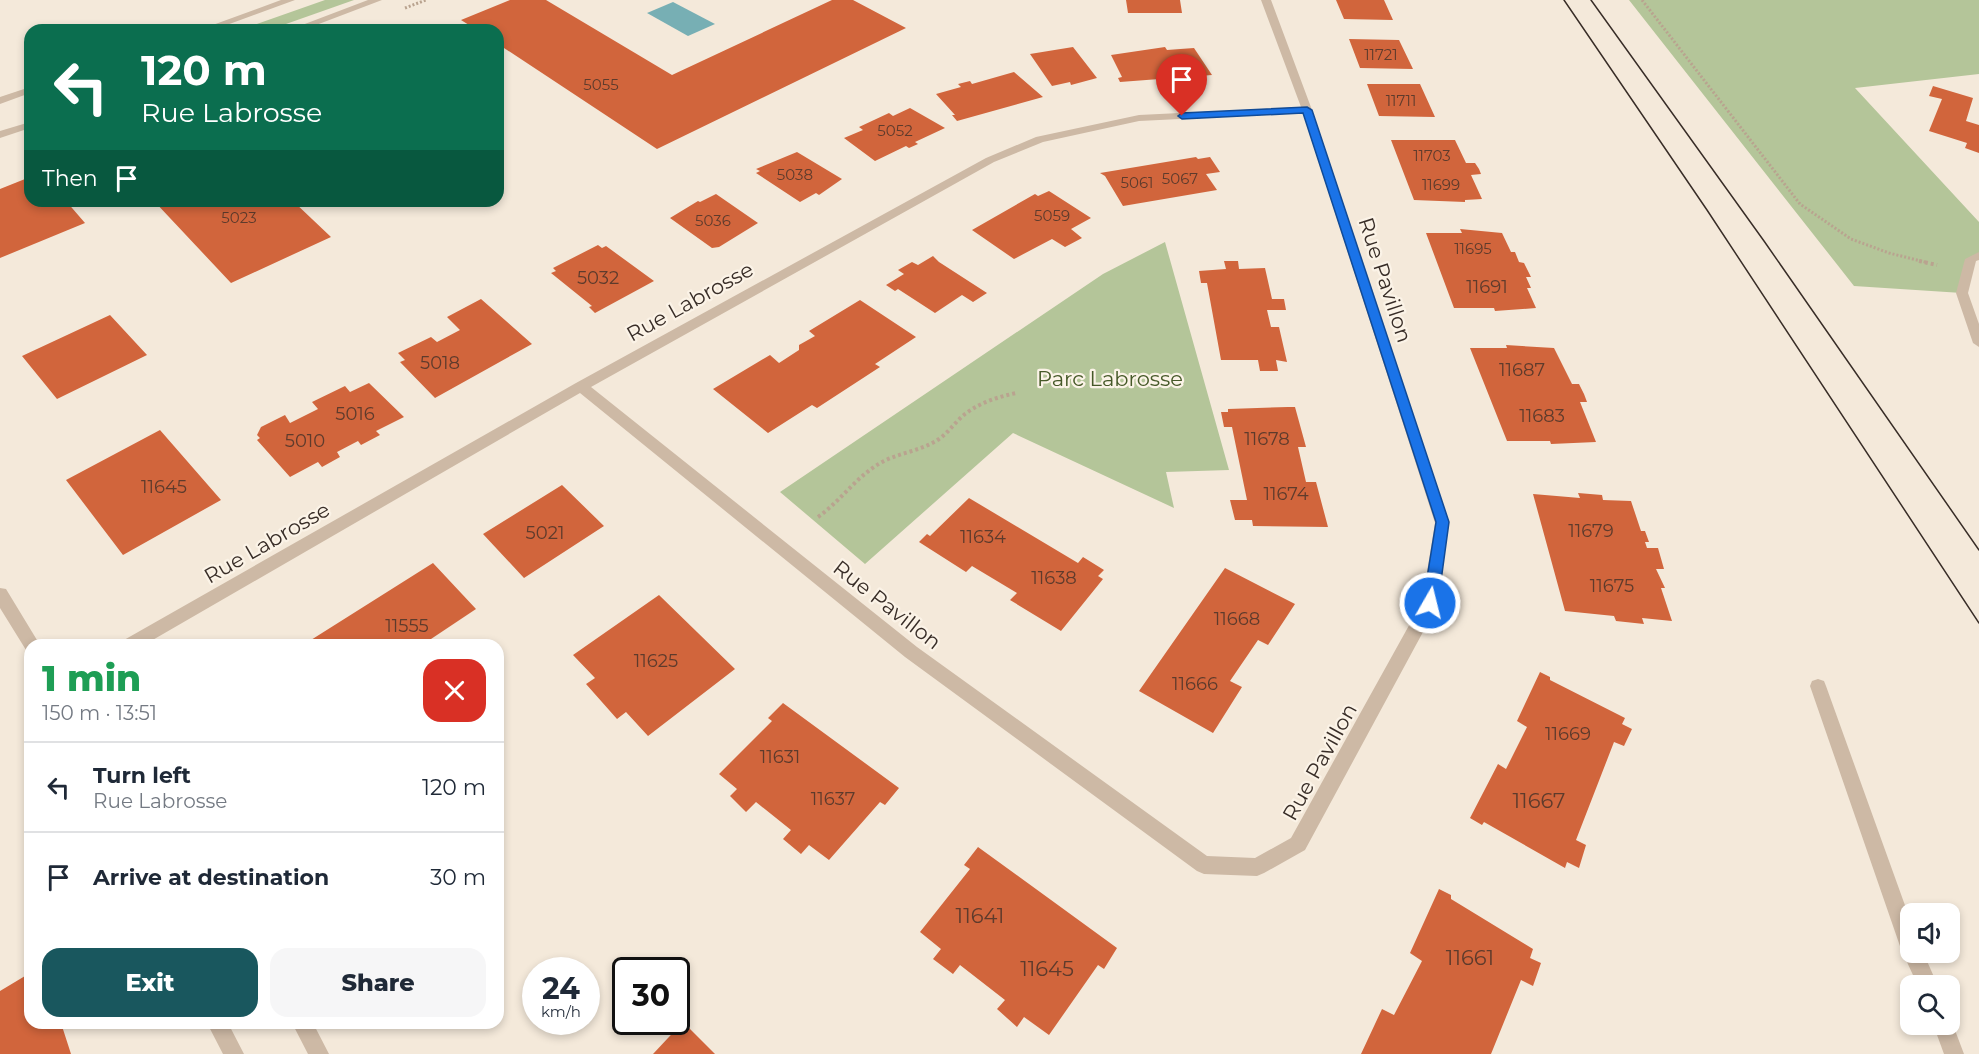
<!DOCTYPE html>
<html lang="en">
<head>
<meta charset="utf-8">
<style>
	:root { --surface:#fff; --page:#f6f6f7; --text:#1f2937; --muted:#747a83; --line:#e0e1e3; --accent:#19575e }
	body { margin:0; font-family:Montserrat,sans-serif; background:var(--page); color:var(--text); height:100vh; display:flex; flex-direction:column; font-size:22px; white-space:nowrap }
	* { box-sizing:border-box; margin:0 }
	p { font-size:20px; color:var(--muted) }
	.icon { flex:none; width:33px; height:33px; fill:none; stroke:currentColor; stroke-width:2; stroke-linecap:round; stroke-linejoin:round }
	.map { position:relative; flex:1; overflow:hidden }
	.panel { position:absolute; left:24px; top:639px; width:480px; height:390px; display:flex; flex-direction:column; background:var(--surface); border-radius:18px; box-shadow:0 3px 9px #0003 }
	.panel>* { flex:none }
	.banner { position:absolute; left:24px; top:24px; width:480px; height:183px; border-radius:18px; box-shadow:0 3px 9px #0003; background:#0b6e4f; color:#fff; overflow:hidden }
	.fabs { position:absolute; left:1900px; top:903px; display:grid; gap:12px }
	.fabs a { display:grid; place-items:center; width:60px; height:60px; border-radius:12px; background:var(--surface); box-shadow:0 3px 9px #0003; font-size:30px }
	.speed { position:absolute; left:522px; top:957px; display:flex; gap:12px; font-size:30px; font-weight:700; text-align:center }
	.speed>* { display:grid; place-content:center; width:78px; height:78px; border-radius:50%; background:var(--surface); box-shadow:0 3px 9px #0003; line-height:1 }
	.speed small { font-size:15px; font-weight:400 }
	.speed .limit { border:3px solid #111; border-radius:9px; background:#fff; color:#111 }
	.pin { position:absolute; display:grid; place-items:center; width:51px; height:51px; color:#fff; margin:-62px -26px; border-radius:50% 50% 50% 0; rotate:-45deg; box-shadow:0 0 6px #0007 }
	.pin .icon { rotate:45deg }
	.me { position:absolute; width:66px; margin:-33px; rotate:8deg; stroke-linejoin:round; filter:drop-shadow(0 0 4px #0008) }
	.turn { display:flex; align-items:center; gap:21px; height:126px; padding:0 18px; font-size:27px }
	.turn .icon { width:78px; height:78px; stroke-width:2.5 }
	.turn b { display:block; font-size:42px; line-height:51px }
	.then { display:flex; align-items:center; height:57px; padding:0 18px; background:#0003; gap:12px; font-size:22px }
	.round { display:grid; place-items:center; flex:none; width:63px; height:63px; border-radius:18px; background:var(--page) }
	.overview { display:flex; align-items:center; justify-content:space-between; height:102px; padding:0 18px }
	h1 { font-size:36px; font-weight:800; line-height:45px; color:#1e9e55 }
	.button { display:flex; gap:12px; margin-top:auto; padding:12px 18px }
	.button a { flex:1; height:69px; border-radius:18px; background:var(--accent); color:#fff; font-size:24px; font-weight:800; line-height:69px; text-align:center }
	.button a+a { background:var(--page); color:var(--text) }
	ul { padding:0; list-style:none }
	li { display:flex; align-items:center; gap:18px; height:90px; padding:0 18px; border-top:2px solid var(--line) }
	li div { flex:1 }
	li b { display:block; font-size:22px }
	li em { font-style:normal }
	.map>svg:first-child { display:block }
	.green { fill:#b4c599 }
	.water { fill:#77afb4 }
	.building { fill:#d1653c }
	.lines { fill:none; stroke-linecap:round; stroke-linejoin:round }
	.path-far1 { stroke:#b9a38f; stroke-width:3; stroke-dasharray:2 2; stroke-linecap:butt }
	.path { stroke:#b9a38f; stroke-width:4; stroke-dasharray:3 3; stroke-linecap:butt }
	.service { fill:#cdb9a5; fill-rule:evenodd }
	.minor { fill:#cdb9a5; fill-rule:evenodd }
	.tertiary { fill:#cdb9a5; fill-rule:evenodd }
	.tram { stroke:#382d27; stroke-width:1.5 }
	.route { fill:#1a73e8; stroke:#114b97; stroke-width:1.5 }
	.labels { text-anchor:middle; stroke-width:4.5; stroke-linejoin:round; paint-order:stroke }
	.far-number-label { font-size:15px; fill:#5e3b2c }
	.number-label { font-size:18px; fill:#5e3b2c }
	.street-label { font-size:21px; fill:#382d27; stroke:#fbf3e7 }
	.park-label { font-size:21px; fill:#465928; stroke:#fbf3e7 }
	.near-number-label { font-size:21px; fill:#5e3b2c }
</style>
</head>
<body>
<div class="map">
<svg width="1979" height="1054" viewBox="0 0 1979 1054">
	<rect width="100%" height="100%" fill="#f4e9da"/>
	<!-- green -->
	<path class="green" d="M325,0H354L269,30H240Z
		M1629,0H1979V74L1855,88L1979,222V256L1971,259L1962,293L1854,286Z
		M1165,242L1229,470L1166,472L1174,508L1013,433L865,564L780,492L1103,274Z"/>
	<!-- water -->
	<path class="water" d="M673,2L715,24L688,36L647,13Z"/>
	<!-- building -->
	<path class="building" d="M510,0H546L672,75L832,0H853L906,28L657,149L498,44V30H477L461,20Z
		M1126,0H1180L1182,13H1128Z
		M1336,0H1384L1393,20L1344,19Z
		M1349,39L1399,40L1413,69L1360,68Z
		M1073,47L1097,78L1071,85L1070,82L1052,86L1030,54Z
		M1165,47L1167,50L1194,48L1212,75L1120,82L1118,78L1122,77L1111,55Z
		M1014,72L1043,97L957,121L952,115H955L936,94L961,87L958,84L970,81L972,84Z
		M1367,84H1420L1435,117L1379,116Z
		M1933,86L1973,98L1966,121L1979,125V153L1965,148L1967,143L1929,131L1942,99L1929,96Z
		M910,108L945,128L915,142L918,144L909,148L906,146L875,161L844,138L863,130L859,127L889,113L893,116Z
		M1391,140H1455L1466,163H1475L1479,169L1481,174L1471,175L1482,199L1465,200V202L1414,200Z
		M797,152L842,179L819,195L816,193L800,202L756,173L760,171L756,169Z
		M1196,157L1198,159L1210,157L1220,172L1206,174L1217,190L1123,206L1105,176L1100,173Z
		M30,177V201H66L85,223L0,258V189Z
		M1049,191L1091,218L1071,229L1082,238L1065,247L1052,239L1014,259L972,230L1035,194L1038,196Z
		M716,194L758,223L719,247L712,248L670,218L698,201L700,202Z
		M154,201H293L331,237L231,283Z
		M1460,229L1502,233L1511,252H1515L1519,262L1524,263L1531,277H1526L1531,288H1527L1536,308L1495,311L1494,308H1454L1426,233H1462Z
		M598,245L602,248L606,246L654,281L595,313L589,307L592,306L551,273L556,271L553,268Z
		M933,256L939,262L987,293L973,302L962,295L935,313L898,289L895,291L886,285L904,274L898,270L912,262L918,265Z
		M1224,261H1238L1239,269L1265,268L1272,299H1284L1286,310H1267L1271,327H1279L1287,362L1276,360L1278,371H1260L1258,360H1221L1207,283H1201L1199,271L1226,269Z
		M481,299L532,344L435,398L400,362L405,360L398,353L431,337L437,342L460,330L447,317Z
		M860,300L916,337L875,364L880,367L817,408L812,405L768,433L713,389L770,355L779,363L799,350V345L815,336L809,331Z
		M110,315L147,355L57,399L22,356Z
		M1506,345L1554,348L1572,384H1579L1584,394L1587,402H1580L1596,442L1551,444L1550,441H1507L1470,348H1507Z
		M369,383L404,417L376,431L380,435L361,445L358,441L337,452L340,457L322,467L318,462L290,477L257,440L260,438L257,435L261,427L285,415L290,423L318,409L312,402L345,386L350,392Z
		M1288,407H1295L1306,447H1298L1306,482H1316L1328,527L1253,526L1252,520H1235L1230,500H1247L1232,427H1224L1221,412H1228V409Z
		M160,430L221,500L123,555L66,480Z
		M562,485L604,526L524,578L483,534Z
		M1578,493L1602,495L1603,500L1631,501L1641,531H1645L1649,542H1645L1647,548H1658L1664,569H1656L1665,588H1661L1672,621L1642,618L1644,624L1616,621L1614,616L1565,611L1533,494L1580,498Z
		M969,498L1078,563L1083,557L1104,570L1098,576L1103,579L1061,631L1010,600L1017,593L972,566L966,572L919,542L927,534L930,536Z
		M433,563L476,609L422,645H303Z
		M1225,568L1295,604L1268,645L1258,640L1230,681L1242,687L1213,733L1139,691Z
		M659,595L735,669L648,736L626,712L617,719L586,684L595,678L573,655Z
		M1540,672L1550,677V680L1625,718L1622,724L1632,729L1624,746L1614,742L1576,840L1586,845L1579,868L1567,862L1565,868L1484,822L1482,825L1470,818L1498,764L1506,769L1527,727L1517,721Z
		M783,703L899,788L885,805L880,802L829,860L809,845L801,854L783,839L791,830L756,802L746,812L730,796L737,789L719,774L772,721L768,718Z
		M978,847L1117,948L1104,969L1098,965L1049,1035L1024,1017L1017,1027L997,1009L1005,1000L960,965L953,974L933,959L941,949L920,932L970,869L964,865Z
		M1439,889L1451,895V899L1533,949L1530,958L1541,963L1533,986L1521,980L1491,1054H1361L1382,1009L1394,1015L1422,961L1410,953Z
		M30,973V1023H61L71,1054H0V991Z
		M683,1022L715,1054H653Z"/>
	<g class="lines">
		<!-- path-far1 -->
		<path class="path-far1" d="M1642,0L1800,204L1851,239L1889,253L1925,262
			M405,8L426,0"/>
		<!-- path -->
		<path class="path" d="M1919,261L1937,265
			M818,517C842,500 857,475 884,461C902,452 921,451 939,439C949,432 956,421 965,414C981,402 998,397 1016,393"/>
		<!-- service -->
		<path class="service" d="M1818,679L1824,681L1826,686L1911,922V952H1923L1938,986H1918L1901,949L1810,686L1812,681Z
			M1950,1017L1964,1054H1944L1933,1024H1950Z"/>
		<!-- minor -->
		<path class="minor" d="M1261,0H1271L1312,110L1449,523L1436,608L1305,850L1264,873L1257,876L1204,874L1197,871L905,657L580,393L144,645H122L124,640L576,383L986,158L1036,137L1139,115L1301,107ZM1303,113L1435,523L1422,602L1291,838L1255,858L1207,856L917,647L591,387L994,162L1043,142L1139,121Z
			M1979,252V260L1976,261L1968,293L1979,324V347L1973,343L1956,293L1965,259Z"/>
		<!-- tertiary -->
		<path class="tertiary" d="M281,0H295L213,30H199Z
			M368,0H382L303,30H289Z
			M30,87V93L0,104V97Z
			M30,122V128L0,138V131Z
			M0,588L6,589L40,645H30V651L26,650L0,608Z
			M207,1023H228L244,1054H223Z
			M292,1023H313L329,1054H308Z"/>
		<!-- tram -->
		<path class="tram" d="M1564,0L1707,210L1979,623
			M1591,0L1764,241L1979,550"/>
	</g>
	<!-- route -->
	<path class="route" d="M1307,107L1312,110L1449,522L1438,603L1430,609L1423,603L1436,522L1303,113L1182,119L1178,116L1182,113Z"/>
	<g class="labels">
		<!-- far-number labels -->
		<g class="far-number-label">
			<text x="1381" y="60">11721</text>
			<text x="601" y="90">5055</text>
			<text x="1401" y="106">11711</text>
			<text x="895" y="136">5052</text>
			<text x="1432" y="161">11703</text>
			<text x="795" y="180">5038</text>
			<text x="1180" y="184">5067</text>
			<text x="1137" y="188">5061</text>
			<text x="1441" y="190">11699</text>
			<text x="1052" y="221">5059</text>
			<text x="239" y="223">5023</text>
			<text x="713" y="226">5036</text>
			<text x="1473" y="254">11695</text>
		</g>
		<!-- number labels -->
		<g class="number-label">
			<text x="598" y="284">5032</text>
			<text x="1487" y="293">11691</text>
			<text x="440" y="369">5018</text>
			<text x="1522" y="376">11687</text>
			<text x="355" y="420">5016</text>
			<text x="1542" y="422">11683</text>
			<text x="1267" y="445">11678</text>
			<text x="305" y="447">5010</text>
			<text x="164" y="493">11645</text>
			<text x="1286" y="500">11674</text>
			<text x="1591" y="537">11679</text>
			<text x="545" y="539">5021</text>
			<text x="983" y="543">11634</text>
			<text x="1054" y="584">11638</text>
			<text x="1612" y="592">11675</text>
			<text x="1237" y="625">11668</text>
			<text x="407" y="632">11555</text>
			<text x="656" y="667">11625</text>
			<text x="1195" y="690">11666</text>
			<text x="1568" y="740">11669</text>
			<text x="780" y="763">11631</text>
			<text x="833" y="805">11637</text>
		</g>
		<!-- street labels -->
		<g class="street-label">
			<text transform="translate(1385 280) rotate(72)" y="7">Rue Pavillon</text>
			<text transform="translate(690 302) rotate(-29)" y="7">Rue Labrosse</text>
			<text transform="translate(267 543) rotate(-30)" y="7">Rue Labrosse</text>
			<text transform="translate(887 605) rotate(38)" y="7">Rue Pavillon</text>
			<text transform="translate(1320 762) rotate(-61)" y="7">Rue Pavillon</text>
		</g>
		<!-- park labels -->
		<g class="park-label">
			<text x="1110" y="386">Parc Labrosse</text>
		</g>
		<!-- near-number labels -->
		<g class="near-number-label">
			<text x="1539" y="808">11667</text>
			<text x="980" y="923">11641</text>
			<text x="1470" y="965">11661</text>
			<text x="1047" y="976">11645</text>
		</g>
	</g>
</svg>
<div class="fabs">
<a><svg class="icon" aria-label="sound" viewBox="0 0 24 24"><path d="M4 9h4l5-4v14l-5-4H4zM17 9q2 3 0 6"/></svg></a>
<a><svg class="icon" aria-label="search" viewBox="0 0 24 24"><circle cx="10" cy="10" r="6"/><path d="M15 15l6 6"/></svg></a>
</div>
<div class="speed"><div>24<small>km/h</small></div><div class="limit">30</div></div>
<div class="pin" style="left:1182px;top:116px;background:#d93025"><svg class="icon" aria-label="arrive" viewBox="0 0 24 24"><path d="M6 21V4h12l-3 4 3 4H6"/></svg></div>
<svg class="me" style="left:1430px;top:603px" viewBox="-20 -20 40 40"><circle r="17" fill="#1a73e8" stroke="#fff" stroke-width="3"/><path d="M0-11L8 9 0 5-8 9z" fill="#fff"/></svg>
<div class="banner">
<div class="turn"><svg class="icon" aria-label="left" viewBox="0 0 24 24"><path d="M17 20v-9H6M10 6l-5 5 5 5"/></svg><div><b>120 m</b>Rue Labrosse</div></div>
<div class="then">Then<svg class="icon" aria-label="arrive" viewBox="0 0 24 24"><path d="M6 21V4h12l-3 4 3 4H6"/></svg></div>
</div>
<section class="panel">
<div class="overview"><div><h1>1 min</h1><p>150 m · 13:51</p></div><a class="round" style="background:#d93025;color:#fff"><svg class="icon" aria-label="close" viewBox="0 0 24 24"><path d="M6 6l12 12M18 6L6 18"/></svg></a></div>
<ul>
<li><svg class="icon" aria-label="left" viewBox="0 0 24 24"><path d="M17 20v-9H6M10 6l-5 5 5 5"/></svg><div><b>Turn left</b><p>Rue Labrosse</p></div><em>120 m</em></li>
<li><svg class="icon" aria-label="arrive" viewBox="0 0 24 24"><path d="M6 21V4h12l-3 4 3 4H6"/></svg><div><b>Arrive at destination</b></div><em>30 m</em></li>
</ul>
<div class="button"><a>Exit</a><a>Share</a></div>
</section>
</div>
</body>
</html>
